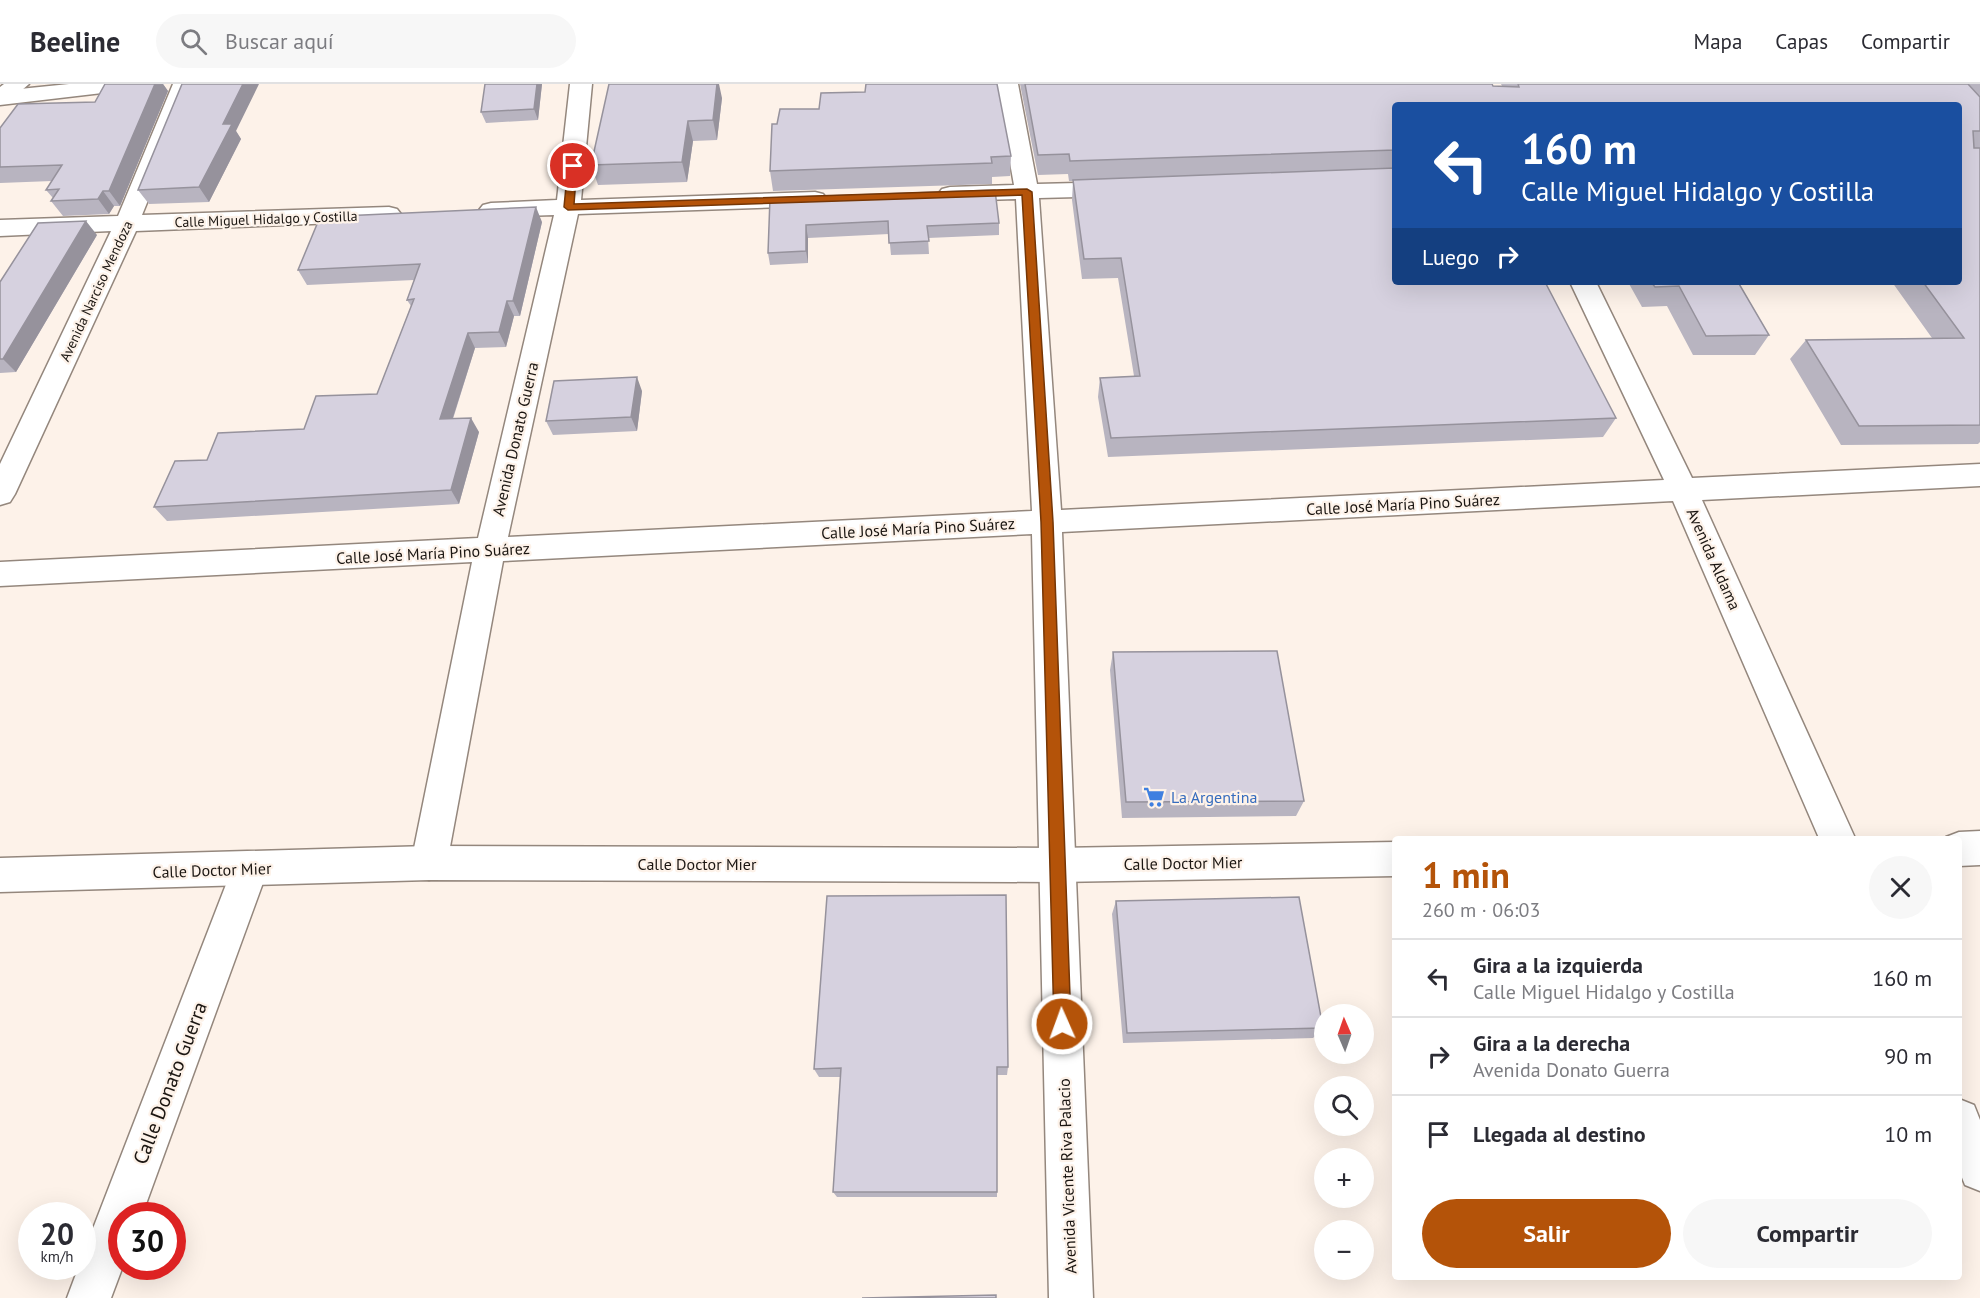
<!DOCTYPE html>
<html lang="es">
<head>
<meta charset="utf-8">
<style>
	:root { --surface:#fff; --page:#f7f7f7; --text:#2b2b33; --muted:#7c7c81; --line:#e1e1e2; --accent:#b45309 }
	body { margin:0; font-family:"PT Sans",sans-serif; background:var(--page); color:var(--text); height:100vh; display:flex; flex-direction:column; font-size:22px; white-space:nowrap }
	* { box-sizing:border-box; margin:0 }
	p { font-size:20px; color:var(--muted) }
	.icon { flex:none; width:33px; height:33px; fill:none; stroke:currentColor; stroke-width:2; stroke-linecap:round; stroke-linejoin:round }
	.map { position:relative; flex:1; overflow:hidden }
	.side { position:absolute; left:1392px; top:752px; width:570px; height:444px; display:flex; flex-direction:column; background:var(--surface); border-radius:6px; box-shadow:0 6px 24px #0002 }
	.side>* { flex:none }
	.banner { position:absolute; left:1392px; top:18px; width:570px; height:183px; border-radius:6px; box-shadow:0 6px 24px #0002; background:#1a4fa0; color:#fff; overflow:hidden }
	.needle { width:39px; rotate:358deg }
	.tools { position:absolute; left:1314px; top:920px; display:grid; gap:12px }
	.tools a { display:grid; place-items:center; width:60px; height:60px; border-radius:50%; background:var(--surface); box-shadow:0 6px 24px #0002; font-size:30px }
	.speed { position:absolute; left:18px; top:1118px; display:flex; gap:12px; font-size:30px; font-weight:700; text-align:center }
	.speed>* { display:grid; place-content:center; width:78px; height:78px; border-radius:50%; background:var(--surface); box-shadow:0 6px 24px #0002; line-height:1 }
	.speed small { font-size:15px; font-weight:400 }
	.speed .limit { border:9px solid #d22; background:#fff; color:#111 }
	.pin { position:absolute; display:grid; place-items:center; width:51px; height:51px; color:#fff; margin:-26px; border:3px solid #fff; border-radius:50%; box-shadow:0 2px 6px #0007 }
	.me { position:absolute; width:66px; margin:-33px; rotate:358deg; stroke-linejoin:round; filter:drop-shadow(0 0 4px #0008) }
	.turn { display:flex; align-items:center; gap:21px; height:126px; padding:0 30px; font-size:27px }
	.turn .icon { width:78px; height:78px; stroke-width:2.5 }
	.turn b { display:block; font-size:42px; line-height:51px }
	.then { display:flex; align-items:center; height:57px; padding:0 30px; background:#0003; gap:12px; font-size:22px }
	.round { display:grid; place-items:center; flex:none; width:63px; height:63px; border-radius:32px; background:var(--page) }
	.headline { display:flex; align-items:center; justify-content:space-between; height:102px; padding:0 30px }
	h1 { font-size:36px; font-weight:700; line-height:45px; color:var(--accent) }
	.button { display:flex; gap:12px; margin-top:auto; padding:12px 30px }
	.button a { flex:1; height:69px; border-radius:36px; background:var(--accent); color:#fff; font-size:24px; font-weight:700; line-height:69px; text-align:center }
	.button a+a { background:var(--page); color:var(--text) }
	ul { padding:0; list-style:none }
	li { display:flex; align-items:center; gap:18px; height:78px; padding:0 30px; border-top:2px solid var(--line) }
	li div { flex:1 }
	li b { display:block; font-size:22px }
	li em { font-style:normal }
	header { display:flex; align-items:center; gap:36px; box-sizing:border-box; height:84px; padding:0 30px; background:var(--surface); border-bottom:2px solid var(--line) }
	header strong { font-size:28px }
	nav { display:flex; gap:33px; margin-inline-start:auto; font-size:21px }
	.search { width:420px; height:54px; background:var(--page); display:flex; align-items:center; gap:15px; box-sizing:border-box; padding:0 21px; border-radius:33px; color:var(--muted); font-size:22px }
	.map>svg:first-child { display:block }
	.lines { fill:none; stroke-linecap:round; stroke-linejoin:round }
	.minor-casing { stroke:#94877d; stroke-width:3 }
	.major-casing { stroke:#94877d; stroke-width:3 }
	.minor { fill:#fff; fill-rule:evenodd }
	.major { fill:#fff; fill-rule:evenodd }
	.wall { fill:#b8b4c0 }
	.shaded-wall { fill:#96929c }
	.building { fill:#d6d1df; stroke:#96929c; stroke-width:1.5 }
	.route { fill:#b45309; stroke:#753606; stroke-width:1.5 }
	.labels { text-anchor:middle; stroke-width:4.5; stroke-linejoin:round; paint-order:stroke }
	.far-street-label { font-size:14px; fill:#1b1612; stroke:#fdf2e9 }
	.street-label { font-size:16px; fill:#1b1612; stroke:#fdf2e9 }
	.shop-label { font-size:16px; fill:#366cbe; stroke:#fdf2e9; text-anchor:start }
	.near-street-label { font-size:20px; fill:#1b1612; stroke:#fdf2e9 }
</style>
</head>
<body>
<header>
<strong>Beeline</strong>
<div class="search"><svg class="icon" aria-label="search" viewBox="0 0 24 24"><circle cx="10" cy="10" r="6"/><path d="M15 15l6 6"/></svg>Buscar aquí</div>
<nav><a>Mapa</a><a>Capas</a><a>Compartir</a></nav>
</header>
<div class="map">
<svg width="1980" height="1214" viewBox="0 0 1980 1214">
	<rect width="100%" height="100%" fill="#fdf2e9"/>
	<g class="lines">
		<defs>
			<path id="minor" d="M69,0H139L136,5L128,6L0,21V7Z
				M173,0H195L142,131L389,123L397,125L401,130L397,135L389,137L136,147L15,410L10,418L0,421V380L111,147L0,152V136L118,132Z
				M570,0H592L581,116L815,108L823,110L827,115L823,120L815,122L578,130L508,453L1032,427L1016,115L950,117L942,115L938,110L942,105L950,103L1014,101L996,0H1018L1037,100L1117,98L1125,100L1129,105L1125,110L1117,112L1039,114L1061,426L1664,396L1570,198H1596L1692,394L1980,380V402L1702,416L1855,754H1819L1673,417L1062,448L1093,1214H1049L1032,450L503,477L447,779L442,791L429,796L416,791L411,779L472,478L0,502V478L478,454L554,131L491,133L483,131L479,126L483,121L491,119L557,116Z
				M250,768L263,773L268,785L142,1131H122L123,1182L111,1214H67L79,1182H82V1173L232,785L237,773Z
				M1959,1015L1974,1021L1980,1036V1107L1965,1101L1959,1086Z"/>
			<path id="major" d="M4,0H29L8,18L0,20V3Z
				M1980,747V781L1959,782V754L1946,753L1959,748Z
				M1395,758V792L1057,798L429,796L0,808V774L429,762L1057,764Z"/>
		</defs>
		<!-- minor casing -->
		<use href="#minor" class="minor-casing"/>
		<!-- major casing -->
		<use href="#major" class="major-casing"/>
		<!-- minor -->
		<use href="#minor" class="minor"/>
		<!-- major -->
		<use href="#major" class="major"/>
	</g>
	<!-- wall -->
	<path class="wall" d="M105,0H163L168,7L120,122H114L109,130L63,132L51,117L53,114L46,106L52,97L0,99V44L95,18Z
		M542,0L538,36L486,39L481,28Z
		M1020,0H1492L1493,2H1502L1501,0H1980V358L1978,360L1841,361L1790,275L1806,256L1932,254L1892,198H1959V21H1395V198L1616,334L1603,353L1108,373L1098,313L1100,294L1134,292L1118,194L1082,195L1072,116L1073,97H1069L1068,90L1038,91Z
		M865,8L1011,72L1010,92L992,93V100L773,107L770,87L777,40Z
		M722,14L717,56L693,57L687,98L598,101L591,81Z
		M236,47L241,55L209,118L149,120L138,106Z
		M770,114L999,139V151L928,154L929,170L891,171L889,150L808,154V179L770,181L768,169Z
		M542,138L520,232H514L506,263L475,264L453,335L479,348L459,420L167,437L154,423L207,376L304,345L377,310L411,222L407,216L414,196L307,201L298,186Z
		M97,151L16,288L0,289V198Z
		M1628,198H1738L1769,251L1755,271H1693L1667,222L1642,223Z
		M642,307L637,347L553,351L546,337Z
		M1113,568L1304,717L1296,732L1122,734L1110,586Z
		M1116,817L1323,944L1313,954L1123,959L1112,830Z
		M1008,983L1007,991H997V1113H837L833,1108L840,993H819L814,985Z"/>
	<!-- shaded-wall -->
	<path class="shaded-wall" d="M155,0H163L168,7L120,122L109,107Z
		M243,0H259L236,47L241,55L209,118L199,103L223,40Z
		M537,0H542L538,36L534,25Z
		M717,0H719L722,14L717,56L713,36Z
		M688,37L693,57L687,98L682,78Z
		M103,107L114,122L109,130L98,115Z
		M536,123L542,138L520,232L513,217Z
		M86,137L97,151L16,288L3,275Z
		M806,141L808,154V179L806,167Z
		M507,217L514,232L506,263L499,248Z
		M468,249L475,264L448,349L440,335Z
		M637,293L642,307L637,347L631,333Z
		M471,334L479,348L459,420L451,406Z"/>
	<!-- building -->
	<path class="building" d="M105,0H155L109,107H103L98,115L51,117L59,105L46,106L62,81L0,83V44L18,20L95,18Z
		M182,0H243L223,40H232L199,103L138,106Z
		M485,0H537L534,25L481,28Z
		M609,0H717L713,36L688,37L682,78L591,81Z
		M866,0H997L1011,72L991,73L992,79L770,87L772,40H777L780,25H819L821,9L865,8Z
		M1025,0H1492L1493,2L1519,3L1518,0H1968L1980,13V47H1973L1974,64H1980V341L1859,342L1806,256L1964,254L1923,198H1959V21H1395V66L1070,77L1069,70L1038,71Z
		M1395,84V198H1545L1616,334L1111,354L1100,294L1140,292L1121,174L1084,175L1073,96Z
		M995,106L999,139L927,142L929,157L889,159L888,137L806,141V167L768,169L770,114Z
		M536,123L513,217H507L499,248L468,249L440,335L471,334L451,406L154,423L175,377L207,376L218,349L304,345L316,312L377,310L414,215L407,216L420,180L298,186L320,133Z
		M86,137L3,275H0V198L38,139Z
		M1651,198H1738L1769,251L1706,252L1679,202L1655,203Z
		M637,293L631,333L546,337L554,297Z
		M1277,567L1304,717L1126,718L1113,568Z
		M1006,811L1008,983H997V1108H833L841,984L814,985L827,812Z
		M1299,813L1323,944L1127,949L1116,817Z
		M996,1211V1214H862Z"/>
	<!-- route -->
	<path class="route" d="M573,79L577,82L574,120L1027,105L1032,108L1053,438L1071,940L1068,946L1062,949L1057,946L1054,940L1041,438L1022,111L568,126L564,123L568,82Z"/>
	<!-- icons -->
	<defs>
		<symbol id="supermarket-bare" viewBox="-9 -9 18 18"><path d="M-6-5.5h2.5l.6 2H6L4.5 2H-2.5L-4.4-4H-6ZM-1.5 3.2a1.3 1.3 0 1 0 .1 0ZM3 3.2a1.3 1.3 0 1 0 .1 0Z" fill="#3f7fe0" stroke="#fdf2e9" stroke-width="2.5" paint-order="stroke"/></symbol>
	</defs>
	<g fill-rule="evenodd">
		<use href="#supermarket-bare" x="1139" y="698" width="30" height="30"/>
	</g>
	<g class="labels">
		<!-- far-street labels -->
		<g class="far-street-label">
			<text transform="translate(266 135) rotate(-2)" y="5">Calle Miguel Hidalgo y Costilla</text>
			<text transform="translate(96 207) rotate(-65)" y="5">Avenida Narciso Mendoza</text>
		</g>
		<!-- street labels -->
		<g class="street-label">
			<text transform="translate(515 355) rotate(-77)" y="6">Avenida Donato Guerra</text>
			<text transform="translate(1403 420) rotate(-3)" y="6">Calle José María Pino Suárez</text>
			<text transform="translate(918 444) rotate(-3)" y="6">Calle José María Pino Suárez</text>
			<text transform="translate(433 469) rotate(-3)" y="6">Calle José María Pino Suárez</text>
			<text transform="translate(1714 475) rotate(66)" y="6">Avenida Aldama</text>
			<text transform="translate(1183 779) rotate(-1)" y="6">Calle Doctor Mier</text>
			<text x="697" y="786">Calle Doctor Mier</text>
			<text transform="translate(212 786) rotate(-2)" y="6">Calle Doctor Mier</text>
			<text transform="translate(1067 1092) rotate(-92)" y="6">Avenida Vicente Riva Palacio</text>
		</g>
		<!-- shop labels -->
		<g class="shop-label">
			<text x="1171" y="719">La Argentina</text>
		</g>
		<!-- near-street labels -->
		<g class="near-street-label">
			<text transform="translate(170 999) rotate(-69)" y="7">Calle Donato Guerra</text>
		</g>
	</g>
</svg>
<div class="tools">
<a><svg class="needle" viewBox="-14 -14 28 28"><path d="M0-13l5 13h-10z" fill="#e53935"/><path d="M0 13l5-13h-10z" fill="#7c7c81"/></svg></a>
<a><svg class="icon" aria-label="search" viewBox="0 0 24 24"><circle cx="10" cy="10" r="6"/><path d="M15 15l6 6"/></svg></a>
<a>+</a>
<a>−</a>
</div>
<div class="speed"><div>20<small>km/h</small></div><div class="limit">30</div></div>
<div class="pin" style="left:573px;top:82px;background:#d93025"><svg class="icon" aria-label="arrive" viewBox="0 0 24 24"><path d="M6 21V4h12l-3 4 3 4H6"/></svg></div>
<svg class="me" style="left:1062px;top:940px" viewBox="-20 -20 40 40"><circle r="17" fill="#b45309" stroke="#fff" stroke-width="3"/><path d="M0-11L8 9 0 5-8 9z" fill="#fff"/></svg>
<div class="banner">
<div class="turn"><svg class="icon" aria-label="left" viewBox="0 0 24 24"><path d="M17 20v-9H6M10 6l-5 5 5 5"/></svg><div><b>160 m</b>Calle Miguel Hidalgo y Costilla</div></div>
<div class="then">Luego<svg class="icon" aria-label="right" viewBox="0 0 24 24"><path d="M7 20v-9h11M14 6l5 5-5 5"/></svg></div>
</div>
<section class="side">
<div class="headline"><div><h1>1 min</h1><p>260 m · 06:03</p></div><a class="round"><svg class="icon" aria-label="close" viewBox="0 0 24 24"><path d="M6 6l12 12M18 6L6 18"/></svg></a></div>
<ul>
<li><svg class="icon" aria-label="left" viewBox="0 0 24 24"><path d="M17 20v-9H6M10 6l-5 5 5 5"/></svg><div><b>Gira a la izquierda</b><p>Calle Miguel Hidalgo y Costilla</p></div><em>160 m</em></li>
<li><svg class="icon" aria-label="right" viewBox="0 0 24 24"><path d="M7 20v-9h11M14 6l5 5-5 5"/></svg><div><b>Gira a la derecha</b><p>Avenida Donato Guerra</p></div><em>90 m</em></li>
<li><svg class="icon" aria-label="arrive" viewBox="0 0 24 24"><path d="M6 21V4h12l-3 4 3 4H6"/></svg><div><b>Llegada al destino</b></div><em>10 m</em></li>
</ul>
<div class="button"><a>Salir</a><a>Compartir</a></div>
</section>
</div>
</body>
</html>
